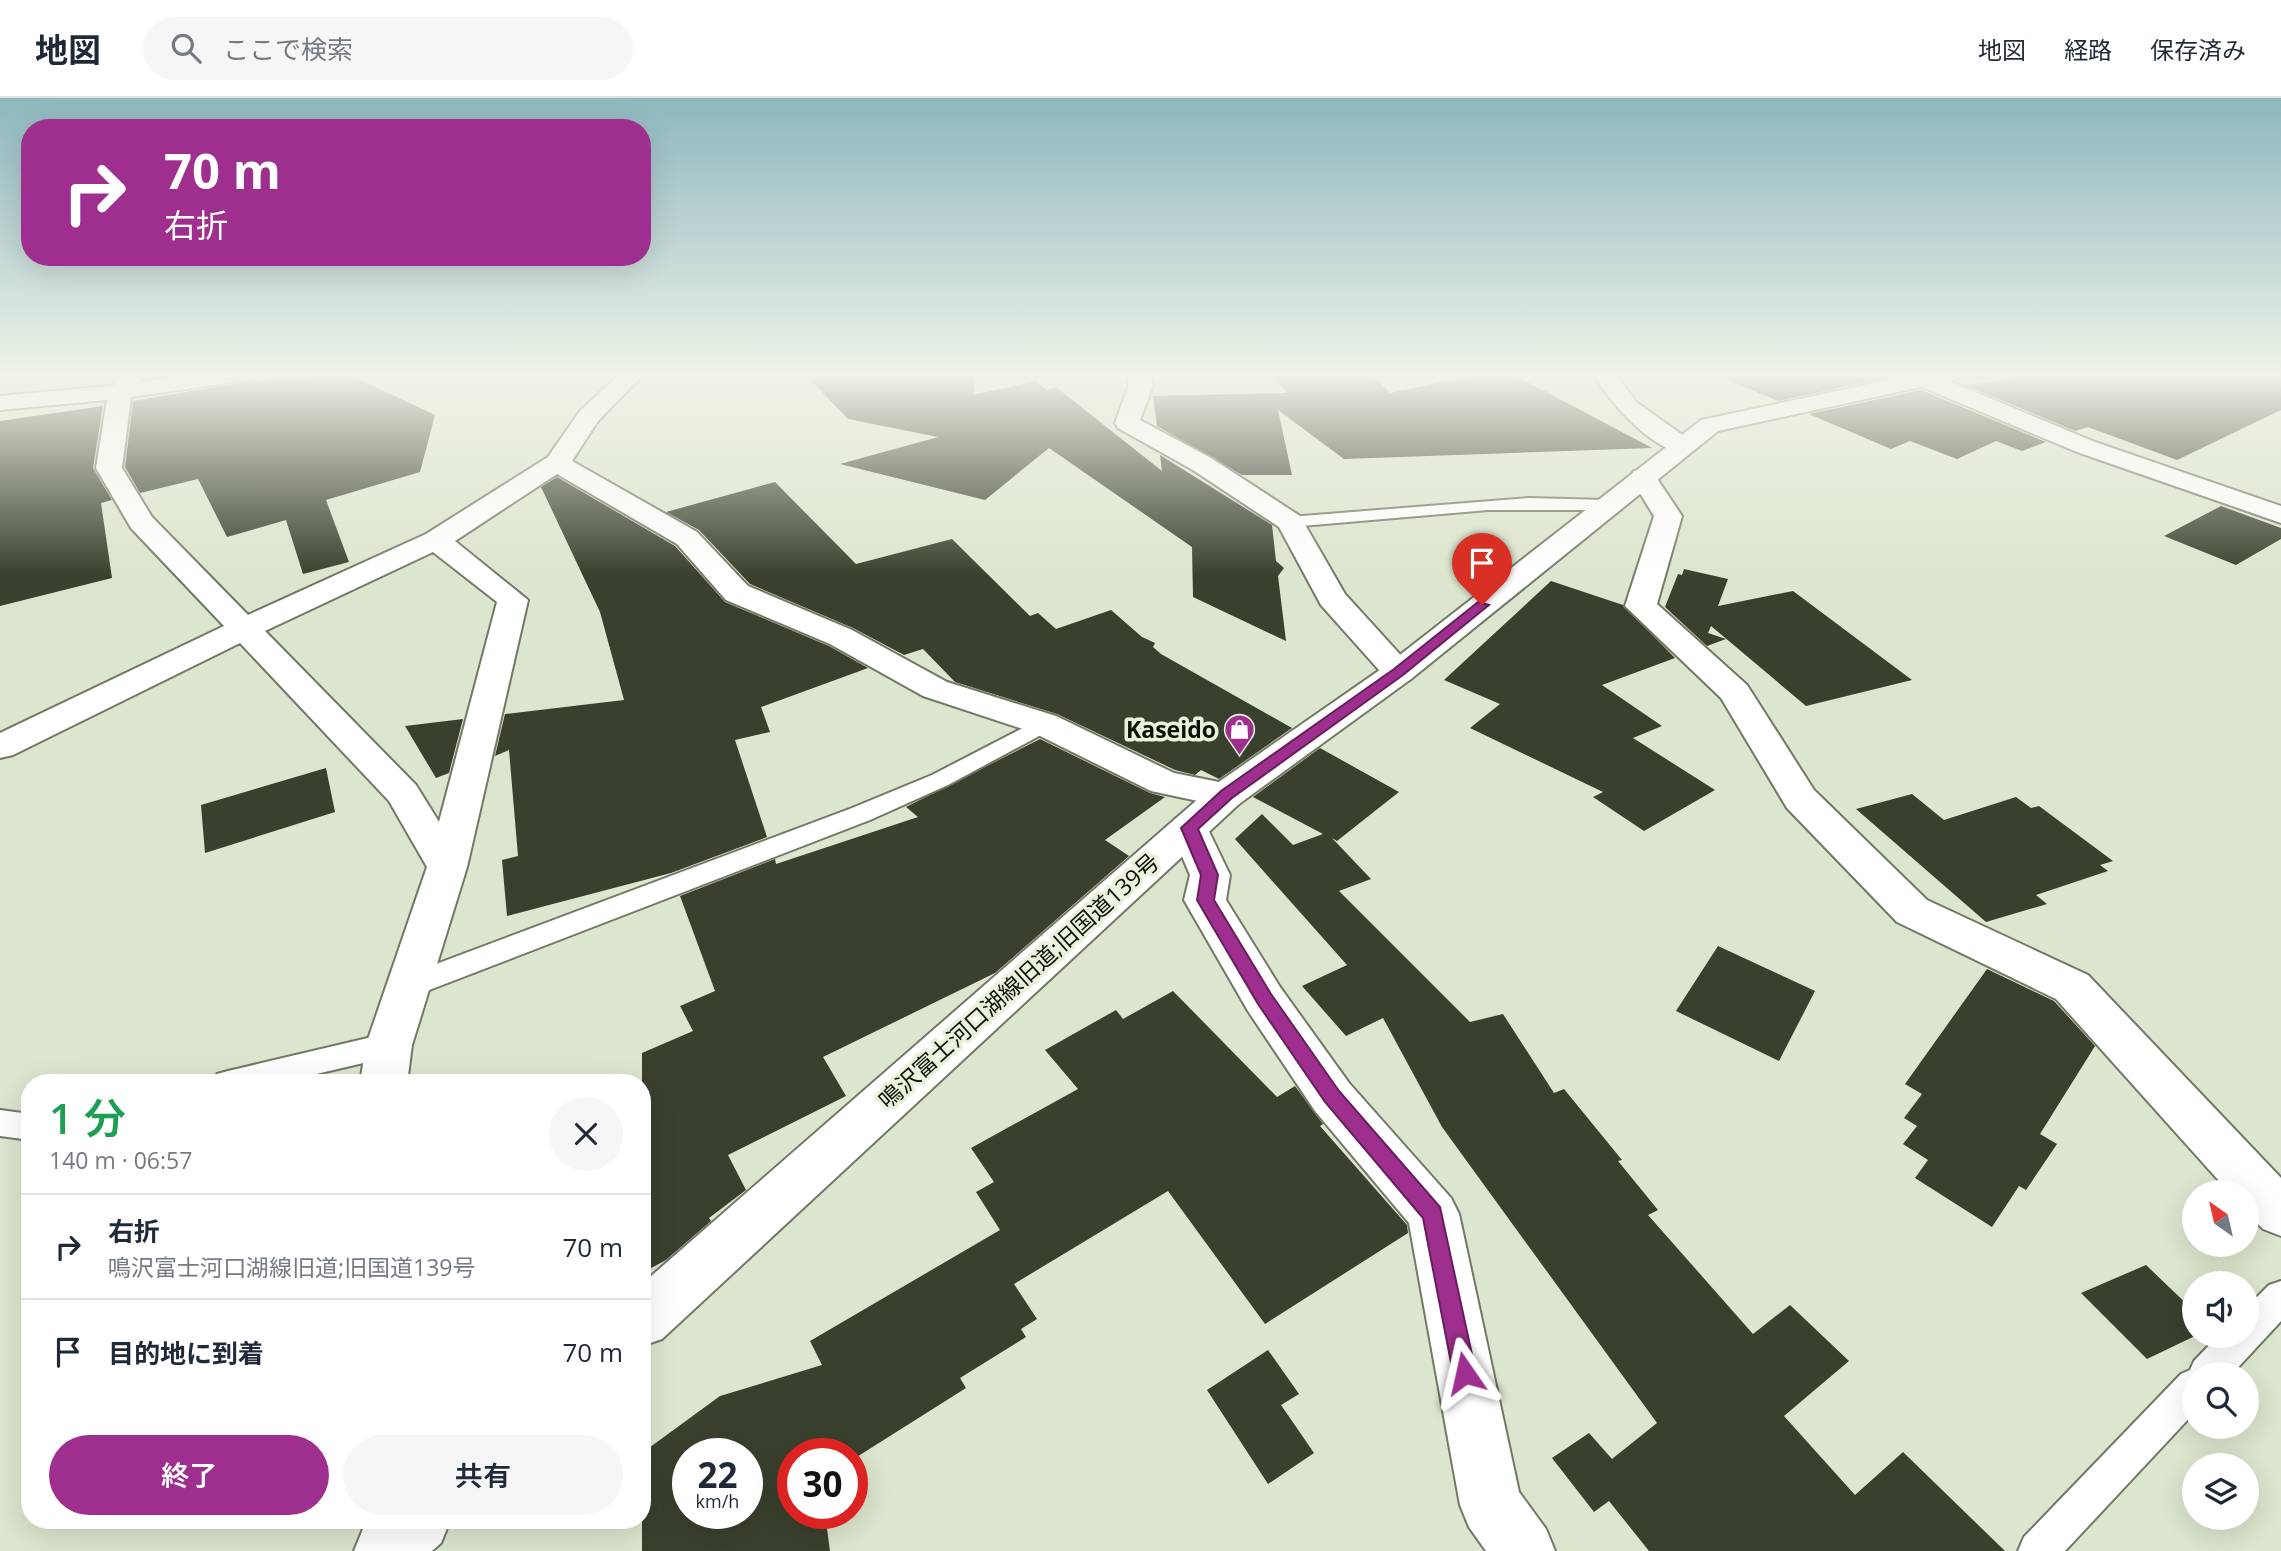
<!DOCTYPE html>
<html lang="ja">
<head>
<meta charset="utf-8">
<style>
	:root { --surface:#fff; --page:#f6f6f7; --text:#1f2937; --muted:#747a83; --line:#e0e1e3; --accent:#9e2f8e }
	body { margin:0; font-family:"Open Sans","Noto Sans JP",sans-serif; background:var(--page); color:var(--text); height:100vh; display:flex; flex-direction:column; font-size:26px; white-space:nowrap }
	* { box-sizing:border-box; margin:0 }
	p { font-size:23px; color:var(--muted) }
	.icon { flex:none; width:38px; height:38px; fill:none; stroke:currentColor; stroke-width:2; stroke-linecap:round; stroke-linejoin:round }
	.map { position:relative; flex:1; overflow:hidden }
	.details { position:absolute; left:21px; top:976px; width:630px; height:455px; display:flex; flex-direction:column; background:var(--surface); border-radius:28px; box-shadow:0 7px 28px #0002 }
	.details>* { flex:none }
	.top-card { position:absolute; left:21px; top:21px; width:630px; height:147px; border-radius:28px; box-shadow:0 7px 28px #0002; background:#9e2f8e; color:#fff; overflow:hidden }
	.needle { width:46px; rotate:326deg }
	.controls { position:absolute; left:2182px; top:1082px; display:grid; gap:14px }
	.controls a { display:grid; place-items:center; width:77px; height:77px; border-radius:50%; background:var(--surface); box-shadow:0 7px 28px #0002; font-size:35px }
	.speed { position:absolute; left:672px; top:1340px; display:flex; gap:14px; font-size:35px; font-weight:700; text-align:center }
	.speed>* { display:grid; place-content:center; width:91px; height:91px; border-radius:50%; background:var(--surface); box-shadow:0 7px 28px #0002; line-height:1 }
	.speed small { font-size:18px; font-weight:400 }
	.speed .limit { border:10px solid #d22; background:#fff; color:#111 }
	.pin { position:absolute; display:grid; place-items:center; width:60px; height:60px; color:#fff; margin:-72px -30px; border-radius:50% 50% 50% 0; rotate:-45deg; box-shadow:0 0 7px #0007 }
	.pin .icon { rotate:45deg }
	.me { position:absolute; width:77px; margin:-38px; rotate:349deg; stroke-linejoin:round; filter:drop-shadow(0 0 5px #0008) }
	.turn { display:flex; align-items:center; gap:24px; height:147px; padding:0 28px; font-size:32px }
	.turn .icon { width:91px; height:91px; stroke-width:2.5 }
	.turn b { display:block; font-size:49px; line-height:60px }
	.round { display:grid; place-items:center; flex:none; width:74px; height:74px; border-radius:37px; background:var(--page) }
	.headline { display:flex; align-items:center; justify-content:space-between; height:119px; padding:0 28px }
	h1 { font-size:42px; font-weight:600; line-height:52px; color:#1e9e55 }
	.button { display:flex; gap:14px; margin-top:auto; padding:14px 28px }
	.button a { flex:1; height:80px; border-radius:42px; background:var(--accent); color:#fff; font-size:28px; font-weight:600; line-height:80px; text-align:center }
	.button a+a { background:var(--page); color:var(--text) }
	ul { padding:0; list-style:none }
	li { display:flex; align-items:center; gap:21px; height:105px; padding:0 28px; border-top:2px solid var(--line) }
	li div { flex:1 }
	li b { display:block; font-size:26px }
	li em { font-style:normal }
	header { display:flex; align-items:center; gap:42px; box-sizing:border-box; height:98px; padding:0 35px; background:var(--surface); border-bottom:2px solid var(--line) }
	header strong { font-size:33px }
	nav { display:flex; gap:38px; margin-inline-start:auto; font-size:24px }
	.search { width:490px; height:63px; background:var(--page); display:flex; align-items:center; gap:18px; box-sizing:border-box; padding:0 24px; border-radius:38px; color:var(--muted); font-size:26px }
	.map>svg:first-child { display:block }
	.building { fill:#39402d; fill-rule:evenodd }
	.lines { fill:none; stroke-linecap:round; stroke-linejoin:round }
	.lane-casing { stroke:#717964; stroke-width:4 }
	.street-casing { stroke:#717964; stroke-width:4 }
	.secondary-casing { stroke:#717964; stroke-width:4 }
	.lane { fill:#fff; fill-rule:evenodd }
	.street { fill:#fff; fill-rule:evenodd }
	.secondary { fill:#fff; fill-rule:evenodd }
	.route { fill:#9e2f8e; stroke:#671f5c; stroke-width:2 }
	.labels { text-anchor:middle; stroke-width:7; stroke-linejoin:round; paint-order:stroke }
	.poi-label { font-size:23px; font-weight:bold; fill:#0e1109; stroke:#e9f2da; text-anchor:end }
	.street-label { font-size:23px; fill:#0e1109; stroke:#e9f2da }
</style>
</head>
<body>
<header>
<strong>地図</strong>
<div class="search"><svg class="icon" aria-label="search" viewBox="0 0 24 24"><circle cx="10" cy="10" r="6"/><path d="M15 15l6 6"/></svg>ここで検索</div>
<nav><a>地図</a><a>経路</a><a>保存済み</a></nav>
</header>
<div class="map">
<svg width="2281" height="1453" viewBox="0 0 2281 1453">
	<rect width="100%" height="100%" fill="#dce5cd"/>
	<!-- building -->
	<path class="building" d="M346,275L435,317L420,374L326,402L349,464L303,476L286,422L227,439L198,381L140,395L125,369L133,303L251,283Z
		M804,275L976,277L973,297L1036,283L1047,292L1056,289L1162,373L1160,357L1272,427L1276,463L1284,470L1278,478L1286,543L1193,499L1192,449L1049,350L985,402L840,366L938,339L848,321Z
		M1272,275H1370L1390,295L1486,275H1511L1652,350L1344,361L1278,312L1292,377H1242L1157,328L1153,298L1287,295Z
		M1712,275H1867L1885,280L1778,303Z
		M2024,275H2281V312L2177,362L2088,329L2075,333L1965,287L1998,283Z
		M1921,292L2046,344L2022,353L1996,343L1957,361L1910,343L1891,351L1809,316Z
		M103,308L93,370L112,402L101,405L112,480L0,508V323Z
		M557,379L675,448L725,504L829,548L868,570L761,609L770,634L735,642L767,739L671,775L507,818L502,762L518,758L509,652L495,658L505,616L624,602L600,514L541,389Z
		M775,384L856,466L952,441L1030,518L1038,515L1056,531L1111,512L1142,539L1155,545L1153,549L1161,556L1292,630L1219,681L1201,672L1195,677L1175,672L1057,616L955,584L923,551L904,557L853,530L750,486L699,432L666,414Z
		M2221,408L2281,430V441L2236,467L2164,438Z
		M1684,471L1728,481L1718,508L1793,493L1912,582L1806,608L1711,528L1708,535L1726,541L1707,548L1665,509L1678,476L1682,477Z
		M1551,483L1623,507L1675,560L1602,587L1662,628L1633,640L1715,692L1644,733L1593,699L1603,694L1470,630L1500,606L1444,582Z
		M463,621L449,675L436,680L405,628Z
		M1040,641L1150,695L1165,699L1105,742L1129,758L995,875L823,959L846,998L728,1057L746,1092L709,1120L711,1123L666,1162L642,1175V955L693,933L680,908L715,893L680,798L775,761L776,766L918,719L906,709Z
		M1320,650L1399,694L1337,743L1332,740L1371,781L1339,793L1470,924L1503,916L1554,995L1564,991L1622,1062L1618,1063L1658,1112L1648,1117L1753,1236L1790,1207L1849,1263L1784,1318L1855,1397L1903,1354L2005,1453H1649L1609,1403L1594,1414L1552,1360L1589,1335L1612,1361L1657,1325L1442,1029L1383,920L1346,938L1302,888L1347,867L1235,741L1262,716L1293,747L1323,736L1253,699Z
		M326,670L335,714L205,755L201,707Z
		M1912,696L1944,722L2016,699L2031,710L2039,708L2113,763L2100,767L2108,773L2036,797L2047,806L1986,824L1856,711Z
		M1718,848L1815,893L1779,963L1676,913Z
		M1987,871L2054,903L2095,948L2040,1036L2057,1046L2026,1092L2019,1088L1992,1129L1915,1080L1928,1062L1903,1046L1917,1028L1904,1020L1922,996L1905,986Z
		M1173,893L1277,999L1295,988L1323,1026L1320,1028L1407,1127L1408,1135L1265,1226L1168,1093L1014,1186L1037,1221L1021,1231L1026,1239L960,1280L966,1290L852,1362V1356H793V1416H825L830,1453H642V1355L720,1298L822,1267L810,1243L1000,1132L976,1094L994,1084L971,1050L1078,991L1045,952L1116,912L1123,921ZM688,1356H747V1416H688Z
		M2146,1167L2194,1213L2197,1237L2147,1261L2081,1195Z
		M1268,1252L1299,1296L1281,1307L1314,1355L1268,1386L1207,1292Z"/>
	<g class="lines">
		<defs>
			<path id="lane" d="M1528,400L1608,402L1617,407L1608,412H1488L1290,429L1281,424L1290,419Z
				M1044,619L1052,621L1055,626L1052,631L948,687L870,722L419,896L409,899L399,896L395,888L399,880L852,710L932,677Z
				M389,935L399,939L404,947L399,955L389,959L278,985H213L217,976L228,973Z
				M0,1012L30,1016V1042L0,1038Z
				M2281,1183V1223L2232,1276H2194V1315L2065,1453H2018L2024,1439L2181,1276L2190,1272L2194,1263L2219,1237H2247V1209L2269,1187Z"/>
			<path id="street" d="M202,275H258L254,280L246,282L131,299L122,370L152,419L248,517L426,436L548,359L580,313L621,275H645L598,323L572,363L697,434L748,488L852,532L947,584L1056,618L1174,675L1239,688L1245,697L1239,706L1226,709L1151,693L1032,634L923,598L830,546L726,502L677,446L557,376L455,443L528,502L467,769L412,947L407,985H360L366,947L427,769L389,703L240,545L13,657L0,660V635L224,528L131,430L96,370L107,302L0,312V298L120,287ZM433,454L497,504L439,724L416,687L265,533Z
				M1127,275H1150L1153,287L1140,322L1211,360L1300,418L1345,496L1416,574L1411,581L1399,584L1387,581L1321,507L1279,429L1193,372L1118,330L1115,325L1129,287Z
				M1593,275H1615L1636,304L1691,343L1695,348L1691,353C1658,362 1607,301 1593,275Z
				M1884,275L1932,276L2095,344L2281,408V425L2077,354L1917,287L1888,280Z
				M1643,371L1652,373L1682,418L1657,506L1747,587L1814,692L1927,802L2088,877L2281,1080V1138L2263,1131L2247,1114V1094H2229L2056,901L1897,824L1787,710L1721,600L1625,508L1654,418L1630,379L1634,373Z
				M1189,717L1203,721L1230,777L1226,802L1280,889L1349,985L1451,1100L1459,1116L1519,1394L1546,1431L1555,1453H1486L1469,1429L1460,1407L1409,1125L1315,1013L1248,913L1184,802L1190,777L1170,730L1175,721Z"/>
			<path id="secondary" d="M123,275H147L128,299H112L108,294Z
				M1922,275H1965L1961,280L1953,282L1718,333L1411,581L1239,706L662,1241L642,1248V1186L1213,688L1387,567L1701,322Z
				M372,1423H450L441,1445L432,1453H354L363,1431Z"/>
		</defs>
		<!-- lane casing -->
		<use href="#lane" class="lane-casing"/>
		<!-- street casing -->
		<use href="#street" class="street-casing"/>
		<!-- secondary casing -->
		<use href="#secondary" class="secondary-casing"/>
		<!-- lane -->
		<use href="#lane" class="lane"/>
		<!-- street -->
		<use href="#street" class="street"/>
		<!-- secondary -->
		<use href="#secondary" class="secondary"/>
	</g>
	<!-- sky -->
	<linearGradient id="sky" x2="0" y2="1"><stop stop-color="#8db7be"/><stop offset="0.58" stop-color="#eff3e8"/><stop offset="1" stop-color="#eff3e8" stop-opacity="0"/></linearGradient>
	<rect width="2281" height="478" fill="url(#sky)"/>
	<!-- route -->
	<path class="route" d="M1478,504L1489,507L1403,577L1232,700L1198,731L1218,777L1214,802L1271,896L1339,993L1440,1109L1476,1275L1473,1283L1465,1286L1456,1283L1453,1275L1423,1120L1325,1004L1258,906L1197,802L1201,777L1181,730L1221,693L1394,571Z"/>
	<!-- icons -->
	<defs>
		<symbol id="shop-pin" viewBox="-11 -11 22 30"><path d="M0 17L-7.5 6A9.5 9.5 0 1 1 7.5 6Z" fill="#9e2f8e" stroke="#e9f2da"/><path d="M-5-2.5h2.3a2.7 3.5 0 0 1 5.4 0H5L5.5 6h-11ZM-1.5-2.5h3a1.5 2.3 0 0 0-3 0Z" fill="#fff"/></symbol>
	</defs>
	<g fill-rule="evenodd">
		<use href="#shop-pin" x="1222" y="614" width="35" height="47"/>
	</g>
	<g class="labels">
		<!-- poi labels -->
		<g class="poi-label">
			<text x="1216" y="640">Kaseido</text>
		</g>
		<!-- street labels -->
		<g class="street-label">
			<text transform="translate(1019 883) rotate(-42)" y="8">鳴沢富士河口湖線旧道;旧国道139号</text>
		</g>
	</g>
</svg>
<div class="controls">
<a><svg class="needle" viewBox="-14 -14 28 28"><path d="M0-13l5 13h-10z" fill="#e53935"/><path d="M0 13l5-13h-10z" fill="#747a83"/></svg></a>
<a><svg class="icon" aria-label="sound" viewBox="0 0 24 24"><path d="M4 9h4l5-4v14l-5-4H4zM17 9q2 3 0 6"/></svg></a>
<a><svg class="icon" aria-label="search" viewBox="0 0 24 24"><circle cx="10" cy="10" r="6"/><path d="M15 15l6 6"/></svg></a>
<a><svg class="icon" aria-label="layers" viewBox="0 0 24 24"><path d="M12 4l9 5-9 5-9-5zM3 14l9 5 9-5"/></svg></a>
</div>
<div class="speed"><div>22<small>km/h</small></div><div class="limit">30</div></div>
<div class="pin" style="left:1482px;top:507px;background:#d93025"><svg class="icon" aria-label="arrive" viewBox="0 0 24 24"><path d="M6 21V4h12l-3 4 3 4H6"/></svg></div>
<svg class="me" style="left:1465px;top:1275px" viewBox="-20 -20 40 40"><path d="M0-17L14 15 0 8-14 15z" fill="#9e2f8e" stroke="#fff" stroke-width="4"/></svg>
<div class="top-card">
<div class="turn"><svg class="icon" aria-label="right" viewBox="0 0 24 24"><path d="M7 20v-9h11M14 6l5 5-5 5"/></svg><div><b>70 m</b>右折</div></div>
</div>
<section class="details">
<div class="headline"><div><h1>1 分</h1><p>140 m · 06:57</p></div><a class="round"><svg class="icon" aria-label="close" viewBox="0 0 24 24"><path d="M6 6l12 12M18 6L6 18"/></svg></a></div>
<ul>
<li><svg class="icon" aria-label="right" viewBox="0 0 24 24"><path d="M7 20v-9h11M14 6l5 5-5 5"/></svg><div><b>右折</b><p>鳴沢富士河口湖線旧道;旧国道139号</p></div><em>70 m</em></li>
<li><svg class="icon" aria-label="arrive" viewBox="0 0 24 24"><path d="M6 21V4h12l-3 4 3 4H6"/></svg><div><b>目的地に到着</b></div><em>70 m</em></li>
</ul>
<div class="button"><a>終了</a><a>共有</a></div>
</section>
</div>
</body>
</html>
